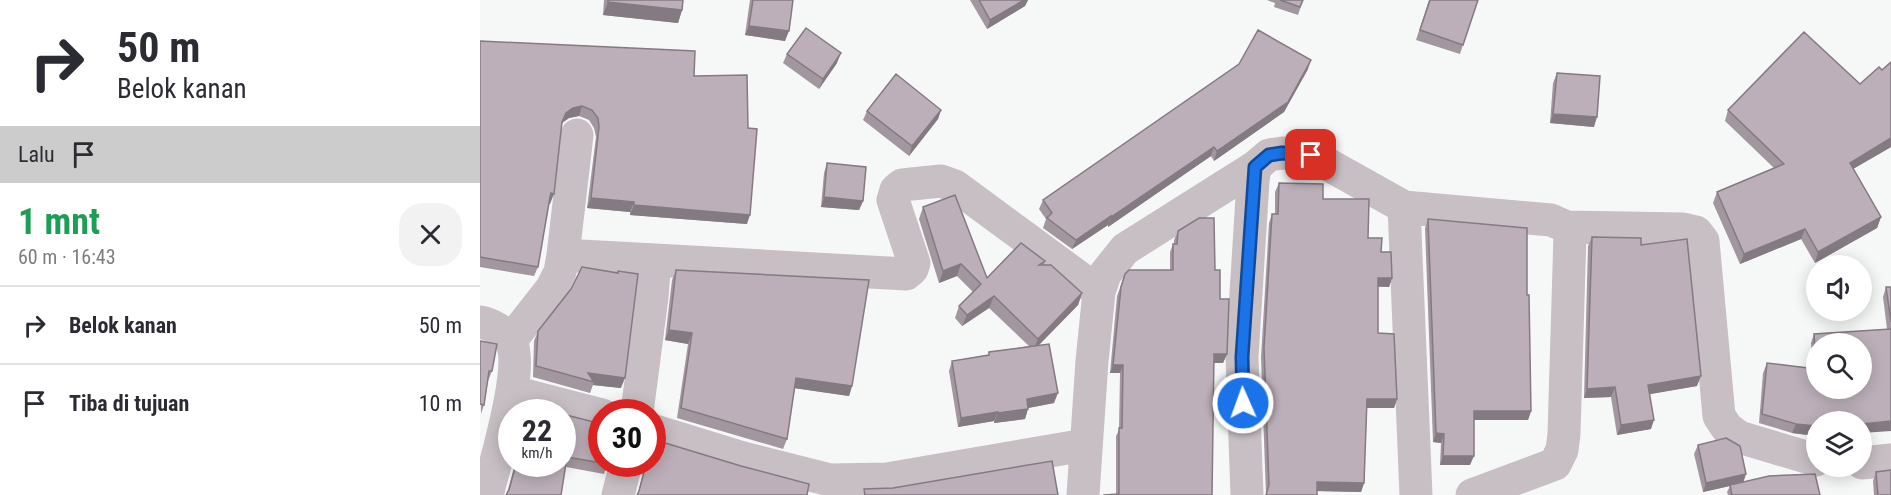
<!DOCTYPE html>
<html lang="id">
<head>
<meta charset="utf-8">
<style>
	:root { --surface:#fff; --page:#f2f2f3; --text:#2b2b33; --muted:#7c7c81; --line:#e1e1e2 }
	body { margin:0; font-family:"Roboto Condensed",sans-serif; background:var(--page); color:var(--text); height:100vh; display:flex; flex-direction:column; font-size:22px; white-space:nowrap }
	* { box-sizing:border-box; margin:0 }
	p { font-size:20px; color:var(--muted) }
	.icon { flex:none; width:33px; height:33px; fill:none; stroke:currentColor; stroke-width:2; stroke-linecap:round; stroke-linejoin:round }
	.map { position:relative; flex:1; overflow:hidden }
	.side { display:flex; flex-direction:column; background:var(--surface); width:480px }
	.side>* { flex:none }
	.top-card { background:#fff; color:var(--text); overflow:hidden }
	.tools { position:absolute; left:1326px; top:255px; display:grid; gap:12px }
	.tools a { display:grid; place-items:center; width:66px; height:66px; border-radius:50%; background:var(--surface); box-shadow:0 3px 15px #0003; font-size:30px }
	.speed { position:absolute; left:18px; top:399px; display:flex; gap:12px; font-size:30px; font-weight:700; text-align:center }
	.speed>* { display:grid; place-content:center; width:78px; height:78px; border-radius:50%; background:var(--surface); box-shadow:0 3px 15px #0003; line-height:1 }
	.speed small { font-size:15px; font-weight:400 }
	.speed .limit { border:9px solid #d22; background:#fff; color:#111 }
	.pin { position:absolute; display:grid; place-items:center; width:51px; height:51px; color:#fff; margin:-26px; border-radius:12px; box-shadow:0 3px 9px #0006 }
	.me { position:absolute; width:66px; margin:-33px; rotate:358deg; stroke-linejoin:round; filter:drop-shadow(0 0 4px #0008) }
	.turn { display:flex; align-items:center; gap:21px; height:126px; padding:0 18px; font-size:27px }
	.turn .icon { width:78px; height:78px; stroke-width:2.5 }
	.turn b { display:block; font-size:42px; line-height:51px }
	.then { display:flex; align-items:center; height:57px; padding:0 18px; background:#0003; gap:12px; font-size:22px }
	.round { display:grid; place-items:center; flex:none; width:63px; height:63px; border-radius:24px; background:var(--page) }
	.overview { display:flex; align-items:center; justify-content:space-between; height:102px; padding:0 18px }
	h1 { font-size:36px; font-weight:700; line-height:45px; color:#1e9e55 }
	ul { padding:0; list-style:none }
	li { display:flex; align-items:center; gap:18px; height:78px; padding:0 18px; border-top:2px solid var(--line) }
	li div { flex:1 }
	li b { display:block; font-size:22px }
	li em { font-style:normal }
	main { display:flex; flex:1; min-height:0 }
	.map>svg:first-child { display:block }
	.lines { fill:none; stroke-linecap:round; stroke-linejoin:round }
	.minor { stroke:#c8bfc5; stroke-width:33 }
	.wall { fill:#a2969f }
	.shaded-wall { fill:#847a82 }
	.building { fill:#bcafb9; stroke:#847a82; stroke-width:1.5 }
	.route-casing { stroke:#114b97; stroke-width:15 }
	.route { stroke:#1a73e8; stroke-width:10 }
</style>
</head>
<body>
<main>
<section class="side">
<div class="top-card">
<div class="turn"><svg class="icon" aria-label="right" viewBox="0 0 24 24"><path d="M7 20v-9h11M14 6l5 5-5 5"/></svg><div><b>50 m</b>Belok kanan</div></div>
<div class="then">Lalu<svg class="icon" aria-label="arrive" viewBox="0 0 24 24"><path d="M6 21V4h12l-3 4 3 4H6"/></svg></div>
</div>
<div class="overview"><div><h1>1 mnt</h1><p>60 m · 16:43</p></div><a class="round"><svg class="icon" aria-label="close" viewBox="0 0 24 24"><path d="M6 6l12 12M18 6L6 18"/></svg></a></div>
<ul>
<li><svg class="icon" aria-label="right" viewBox="0 0 24 24"><path d="M7 20v-9h11M14 6l5 5-5 5"/></svg><div><b>Belok kanan</b></div><em>50 m</em></li>
<li><svg class="icon" aria-label="arrive" viewBox="0 0 24 24"><path d="M6 21V4h12l-3 4 3 4H6"/></svg><div><b>Tiba di tujuan</b></div><em>10 m</em></li>
</ul>
</section>
<div class="map">
<svg width="1411" height="495" viewBox="0 0 1411 495">
	<rect width="100%" height="100%" fill="#f6f8f8"/>
	<g class="lines">
		<!-- minor -->
		<path class="minor" d="M924,207L936,495
			M1087,227L1203,229L1216,232L1223,241L1239,416L1247,428L1259,437L1336,460
			M83,255L97,135
			M0,322C10,324 25,331 31,341C45,368 15,463 7,495
			M31,340L72,288L80,272L83,255L175,260
			M33,392L122,415
			M157,412L172,297L175,260L426,274L432,269L434,263L413,200L416,190L422,185L461,181L475,186L619,292
			M172,430L263,458L350,480L407,479L605,445
			M1382,463L1411,460
			M138,495L146,464
			M603,495L612,361L619,292L625,274L645,249L775,167
			M767,495L762,357L773,181L775,167L789,155L802,153L831,155L924,207L1071,220L1087,227L1090,234L1084,434L1082,450L1075,464L992,495"/>
	</g>
	<!-- wall -->
	<path class="wall" d="M124,0H203L202,10L198,23L123,15Z
		M270,0H313L305,41L265,35Z
		M490,0H548L545,6L507,29Z
		M787,0H823L818,15L794,7L795,3Z
		M949,0H998L980,54L936,40Z
		M0,41L214,76L267,224L150,215V212L107,208L116,137L114,128L109,120L99,116L89,118L82,123L70,204L69,203L58,267L54,276L0,267Z
		M307,54L357,63L339,89L303,63Z
		M1411,62V147L1373,169L1401,217L1397,228L1335,263L1321,239L1260,264L1233,203L1237,192L1294,168L1245,121L1248,110L1380,84L1402,70Z
		M828,69L804,112L734,161L731,156L628,227V225L592,249L563,228L566,219L559,209L563,200Z
		M1077,73L1114,127L1070,123L1073,83Z
		M461,110L458,119L429,156L383,120L387,111Z
		M347,163L383,201L379,210L341,207L344,173Z
		M799,183L843,199L888,238L901,252L912,278L909,287H898V333L917,399L914,408H887L884,483L881,492L837,491V495H786L781,357L789,223L792,214H795V192Z
		M443,207L507,278L565,261L564,265L602,293L598,305L559,345L574,403L548,408L545,419L514,423V421L478,427L469,371L472,361L508,355L509,352L549,346L509,308L482,326L475,318L479,306L493,292L477,276L459,283L439,219Z
		M948,219L1047,295L1051,411L1048,420H994L990,465H960L961,443L953,442L945,228Z
		M698,231L735,270L740,299L747,354L743,363H734L732,495L636,494V436L639,430L640,373H630L637,296L645,274L690,270V252L693,244H694V240Z
		M1112,237L1161,245L1217,386L1170,394L1171,429L1137,435L1131,397L1104,398L1108,246Z
		M196,270L372,386L369,396L315,388L307,439L303,449L197,418L208,344L185,340L192,280Z
		M1406,287H1411V431L1336,422V436L1312,433L1279,423L1283,373L1287,363L1333,368L1331,343L1334,334L1407,329L1403,297Z
		M58,331L141,388L113,385L110,393L53,377L54,341Z
		M0,341L12,371L8,381L4,405L1,414Z
		M82,414L128,464L124,474L86,467L27,493L35,464H82Z
		M1218,445L1266,474L1263,482L1340,495H1248L1247,492L1250,486L1223,492L1214,454Z
		M164,464H172L158,494L164,469Z
		M1396,472L1411,495H1394L1393,481Z"/>
	<!-- shaded-wall -->
	<path class="shaded-wall" d="M544,0H548L545,6L507,29L510,20Z
		M128,2L202,10L198,23L123,15Z
		M269,26L309,31L305,41L265,35Z
		M361,53L357,63L339,89L343,79Z
		M831,60L828,69L804,112L734,161L737,151Z
		M102,106L99,116L89,118L82,123L79,132L86,113L93,108Z
		M461,110L458,119L429,156L432,146Z
		M1073,114L1117,117L1114,127L1070,123Z
		M1411,138V147L1366,173L1370,163Z
		M734,147L731,156L628,227L631,217Z
		M71,193L74,194L70,204L68,203Z
		M344,197L383,201L379,210L341,207Z
		M111,198L154,202L150,212L107,208Z
		M154,205L270,215L267,224L150,215Z
		M631,216L628,225L592,249L596,240Z
		M1401,217L1397,228L1335,263L1338,252Z
		M1325,229L1321,239L1260,264L1264,254Z
		M481,264L477,276L459,283L463,271Z
		M898,278H912L909,287L895,286Z
		M602,293L598,305L553,351L558,339Z
		M514,296L509,308L482,326L487,315Z
		M189,330L212,333L208,344L185,340Z
		M734,354H747L743,363H731Z
		M633,365H643L640,373H630Z
		M108,373L145,378L141,388L113,385L114,382Z
		M1221,376L1217,386L1165,395L1168,385Z
		M316,378L372,386L369,396L313,388Z
		M1135,387L1131,397L1104,398L1107,389Z
		M578,393L574,403L543,409L547,399Z
		M887,399H917L914,408H884Z
		M548,409L545,419L514,423L518,413Z
		M994,411H1051L1048,420H991Z
		M518,412L514,421L478,427L481,418Z
		M1174,420L1171,429L1137,435L1141,425Z
		M1411,421V431L1382,433V424Z
		M1316,424L1336,426V436L1312,433Z
		M956,433L964,434L961,443L953,442Z
		M963,456H994L990,465H960Z
		M1266,474L1263,483L1223,492L1226,483Z
		M837,482L884,483L881,492L834,491Z"/>
	<!-- building -->
	<path class="building" d="M128,0H203L202,10L128,2Z
		M273,0H313L309,31L269,26Z
		M499,0H544L510,20Z
		M800,0H823L820,7Z
		M950,0H998L983,45L940,30Z
		M326,28L361,53L343,79L307,54Z
		M778,30L831,60L808,102L737,151L734,147L631,217V216L596,240L567,218L572,213L563,200L759,64Z
		M1324,32L1380,84L1399,67L1402,70L1411,62V138L1370,163L1401,217L1338,252L1325,229L1264,254L1237,192L1304,164L1248,110Z
		M0,41L215,51L214,76L267,75L268,128L277,129L270,215L154,205V202L111,198L119,127L118,118L112,110L102,106L93,108L86,113L82,122L74,194L71,193L70,197L58,267L0,257Z
		M1077,73L1120,76L1117,117L1073,114Z
		M416,74L461,110L432,146L387,111Z
		M347,163L386,167L383,201L344,197Z
		M799,183L843,184V199H889L888,238H902L901,252H911L912,278H898V333L914,334L917,399H887L884,483L837,482V495H786L789,485L784,348L792,214H798Z
		M475,195L507,278L541,243L565,261L559,265H571L602,293L558,339L514,296L487,315L479,306L501,284L481,264L463,271L443,207Z
		M719,218H734L735,270H740V299H749L747,354H734L732,495H623L639,494V428H642L643,365H633L641,287L645,274L649,270H693V244H697L698,231Z
		M948,219L1047,228V295H1049L1051,411H994V456H963L964,434L956,433Z
		M1112,237L1161,238V245L1207,239L1221,376L1168,385L1174,420L1141,425L1135,387L1107,389Z
		M102,267L138,273V271L158,274L145,378L108,373L114,382L56,366L58,331L91,289Z
		M196,270L389,280L372,386L316,378L307,439L201,408L212,333L189,330Z
		M1406,287H1411V322Z
		M1411,329V421L1382,424V422H1336V426L1316,424L1282,414L1287,363L1336,369V388H1382V344H1336V364L1334,334Z
		M0,341L17,344L12,371H9L4,405L0,404Z
		M569,344L578,393L547,399L548,409L518,413V412L481,418L472,361L509,355V352Z
		M65,409L78,412H65Z
		M82,414L122,424V463L87,457L81,495H26L29,490L36,464H82Z
		M1246,438L1260,446L1266,474L1226,483L1218,445Z
		M172,439L261,466L329,484L327,495H157L159,491L166,464H172Z
		M572,461L578,495H385L384,489L413,488Z
		M1411,470V495H1398L1396,472Z
		M1335,474L1340,495H1252L1250,485L1289,476Z"/>
	<g class="lines">
		<defs>
			<path id="route" d="M763,403L762,357L775,167L789,155L802,153L831,155"/>
		</defs>
		<!-- route casing -->
		<use href="#route" class="route-casing"/>
		<!-- route -->
		<use href="#route" class="route"/>
	</g>
</svg>
<div class="tools">
<a><svg class="icon" aria-label="sound" viewBox="0 0 24 24"><path d="M4 9h4l5-4v14l-5-4H4zM17 9q2 3 0 6"/></svg></a>
<a><svg class="icon" aria-label="search" viewBox="0 0 24 24"><circle cx="10" cy="10" r="6"/><path d="M15 15l6 6"/></svg></a>
<a><svg class="icon" aria-label="layers" viewBox="0 0 24 24"><path d="M12 4l9 5-9 5-9-5zM3 14l9 5 9-5"/></svg></a>
</div>
<div class="speed"><div>22<small>km/h</small></div><div class="limit">30</div></div>
<div class="pin" style="left:831px;top:155px;background:#d93025"><svg class="icon" aria-label="arrive" viewBox="0 0 24 24"><path d="M6 21V4h12l-3 4 3 4H6"/></svg></div>
<svg class="me" style="left:763px;top:403px" viewBox="-20 -20 40 40"><circle r="17" fill="#1a73e8" stroke="#fff" stroke-width="3"/><path d="M0-11L8 9 0 5-8 9z" fill="#fff"/></svg>
</div>
</main>
</body>
</html>
